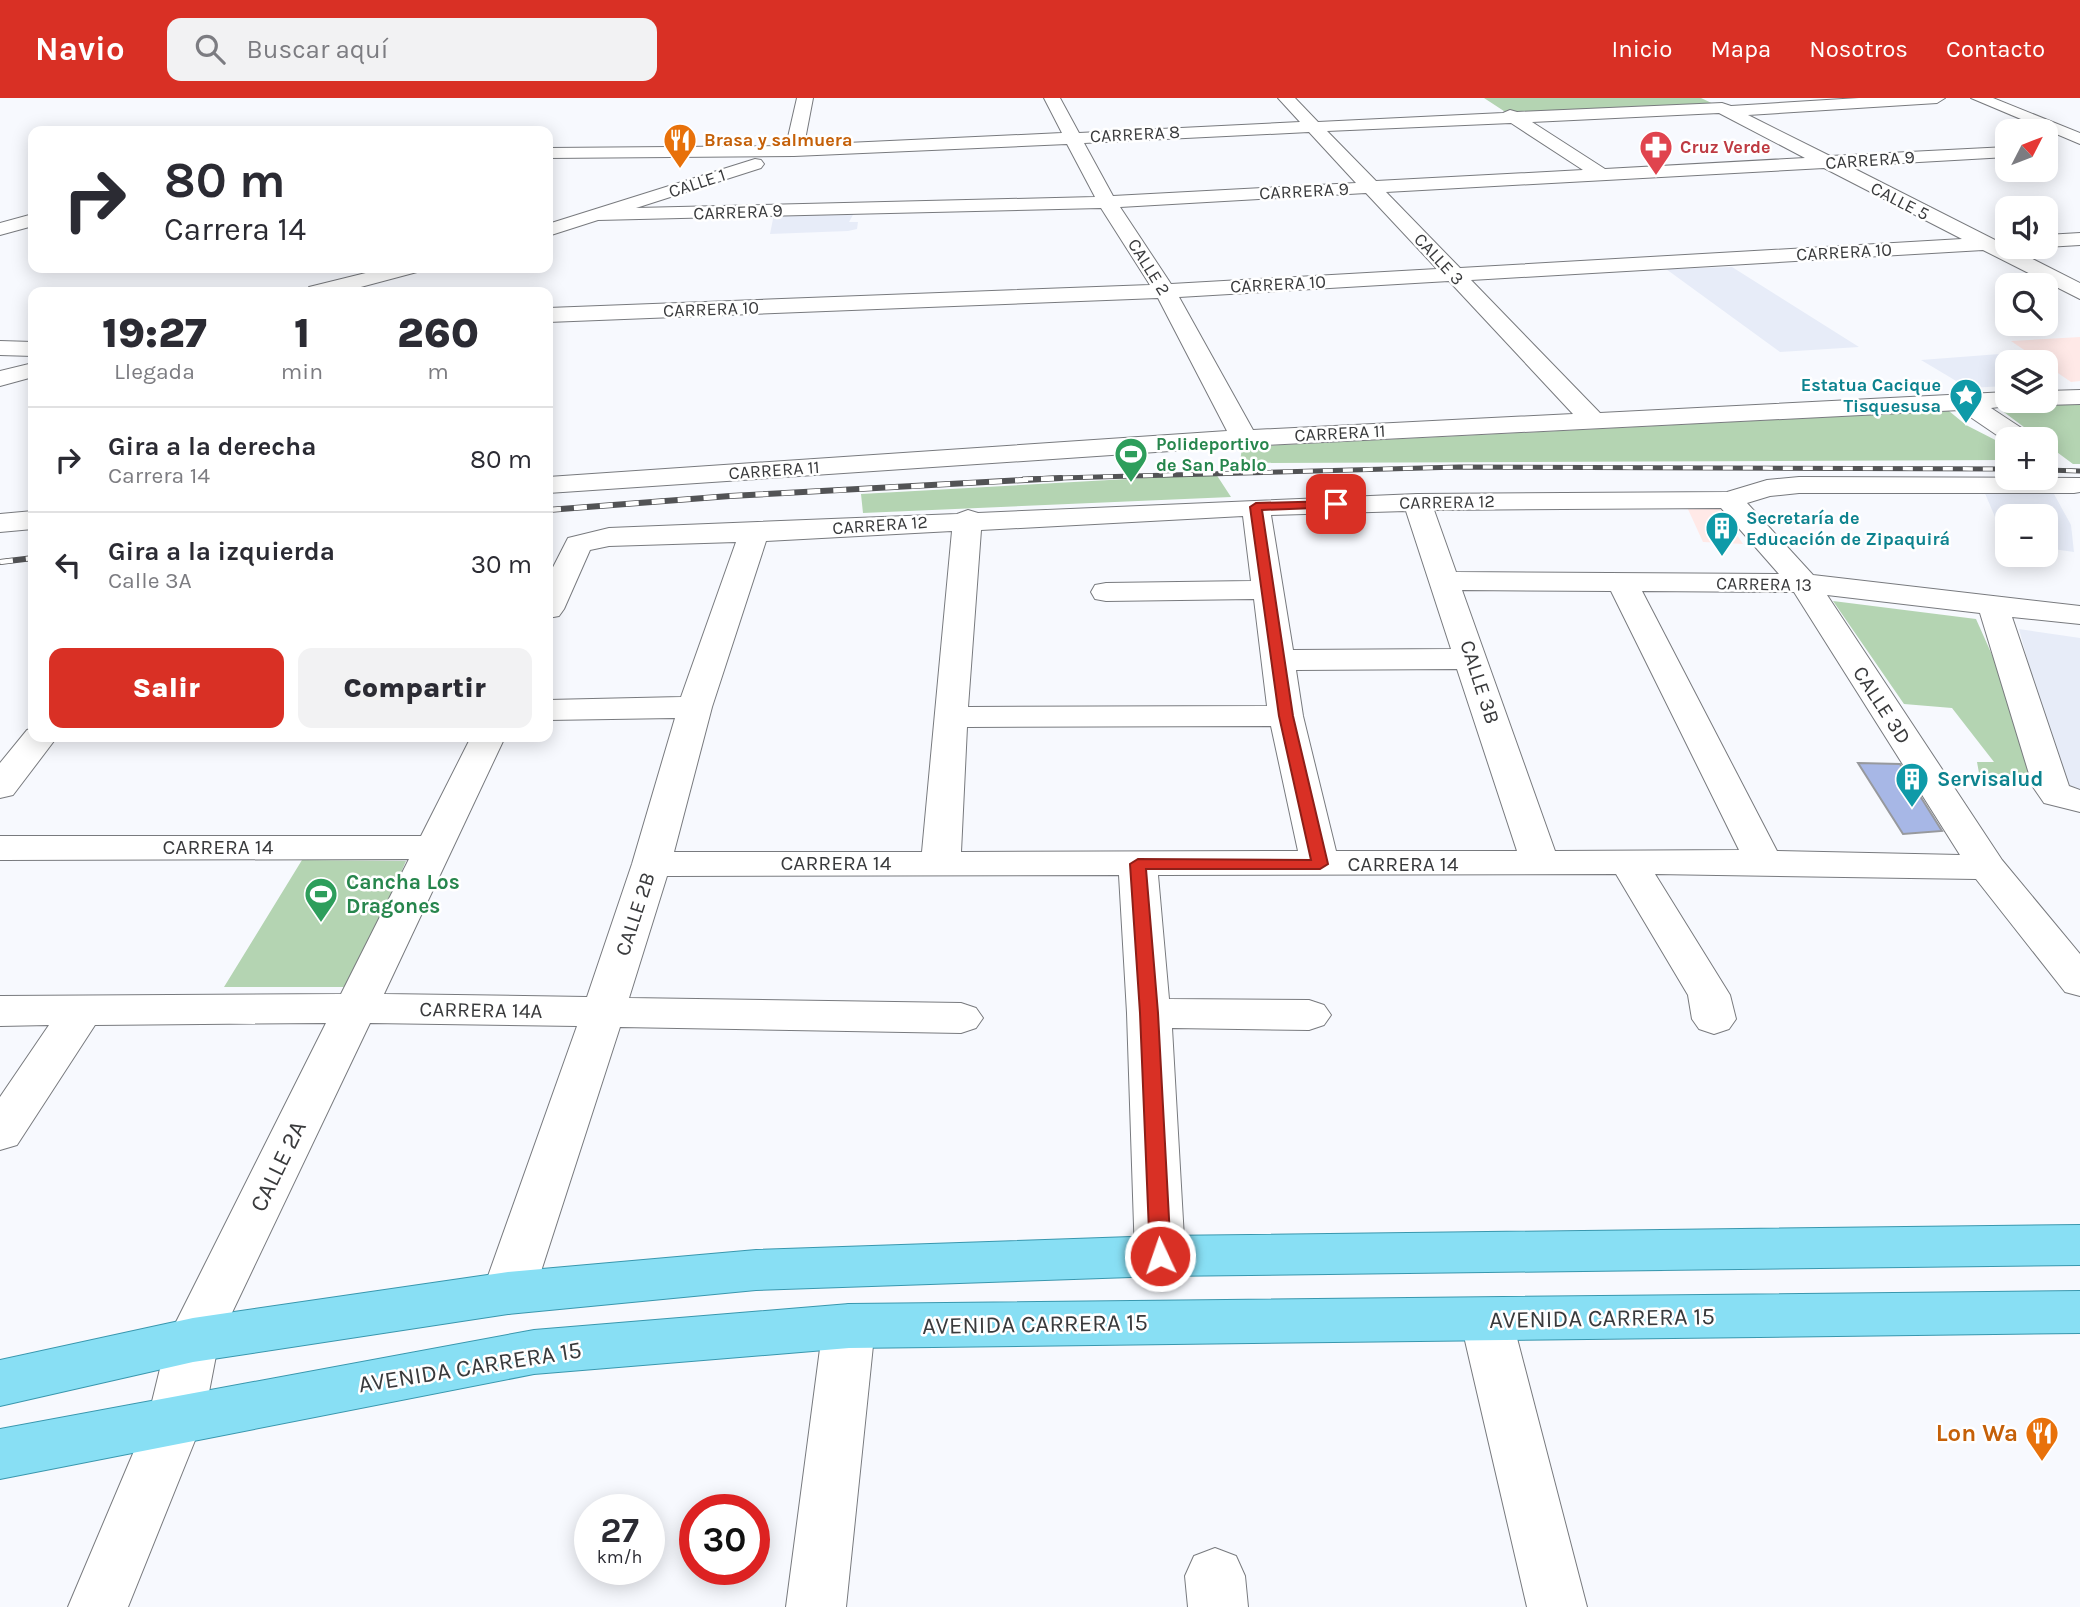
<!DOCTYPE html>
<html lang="es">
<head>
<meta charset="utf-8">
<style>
	:root { --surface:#fff; --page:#f2f2f3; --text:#2b2b33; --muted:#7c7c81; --line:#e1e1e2; --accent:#d93025 }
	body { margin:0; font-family:Karla,sans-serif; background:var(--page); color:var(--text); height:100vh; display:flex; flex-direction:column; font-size:26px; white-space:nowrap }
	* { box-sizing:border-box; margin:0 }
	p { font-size:23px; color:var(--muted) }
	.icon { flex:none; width:38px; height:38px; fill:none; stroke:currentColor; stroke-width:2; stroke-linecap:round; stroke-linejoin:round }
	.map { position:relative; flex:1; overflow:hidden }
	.details { position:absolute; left:28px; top:189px; width:525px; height:455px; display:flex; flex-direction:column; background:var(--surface); border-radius:14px; box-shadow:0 4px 18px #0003 }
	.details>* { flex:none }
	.hud { position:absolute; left:28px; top:28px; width:525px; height:147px; border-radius:14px; box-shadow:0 4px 18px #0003; background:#fff; color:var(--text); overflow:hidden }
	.needle { width:46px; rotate:48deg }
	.tools { position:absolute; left:1995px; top:21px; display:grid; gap:14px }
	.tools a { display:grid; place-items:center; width:63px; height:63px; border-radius:14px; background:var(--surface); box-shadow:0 4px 18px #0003; font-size:35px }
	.speed { position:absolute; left:574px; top:1396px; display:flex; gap:14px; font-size:35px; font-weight:700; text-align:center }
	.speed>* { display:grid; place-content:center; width:91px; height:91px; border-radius:50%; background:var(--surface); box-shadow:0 4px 18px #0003; line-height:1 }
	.speed small { font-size:18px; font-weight:400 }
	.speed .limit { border:10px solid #d22; background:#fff; color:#111 }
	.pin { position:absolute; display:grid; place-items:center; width:60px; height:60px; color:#fff; margin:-30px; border-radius:14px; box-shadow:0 4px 10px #0006 }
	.me { position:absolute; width:77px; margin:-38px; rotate:357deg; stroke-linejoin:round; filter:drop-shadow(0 0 5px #0008) }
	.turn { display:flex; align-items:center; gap:24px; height:147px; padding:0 21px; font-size:32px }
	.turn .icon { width:91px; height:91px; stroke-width:2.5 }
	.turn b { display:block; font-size:49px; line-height:60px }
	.eta { display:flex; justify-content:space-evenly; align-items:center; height:119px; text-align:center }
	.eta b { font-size:42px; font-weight:800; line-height:49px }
	.button { display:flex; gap:14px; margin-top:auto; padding:14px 21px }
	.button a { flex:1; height:80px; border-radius:14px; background:var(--accent); color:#fff; font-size:28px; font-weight:800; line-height:80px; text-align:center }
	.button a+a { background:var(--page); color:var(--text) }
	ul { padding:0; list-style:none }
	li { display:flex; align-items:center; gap:21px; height:105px; padding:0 21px; border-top:2px solid var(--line) }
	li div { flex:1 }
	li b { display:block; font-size:26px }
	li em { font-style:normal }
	header { display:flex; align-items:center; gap:42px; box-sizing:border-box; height:98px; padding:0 35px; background:var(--accent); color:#fff }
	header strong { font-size:33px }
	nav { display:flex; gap:38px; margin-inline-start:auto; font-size:24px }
	.search { width:490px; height:63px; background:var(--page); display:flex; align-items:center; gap:18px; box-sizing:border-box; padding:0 24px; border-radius:14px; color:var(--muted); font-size:26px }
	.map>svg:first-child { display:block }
	.built { fill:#e7ecf8 }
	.medical { fill:#ffe9e7 }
	.green { fill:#b4d4b2 }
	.building { fill:#a7b7e6; stroke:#97999d; stroke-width:2 }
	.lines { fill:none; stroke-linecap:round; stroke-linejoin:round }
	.minor-casing { stroke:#787a7e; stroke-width:2 }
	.major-casing { stroke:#3997ae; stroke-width:2 }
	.minor { fill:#fff; fill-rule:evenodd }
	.major { fill:#88dff4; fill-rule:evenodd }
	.rail-far1-casing { stroke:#525355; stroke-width:5 }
	.rail-casing { stroke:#525355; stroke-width:6 }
	.rail-far1 { stroke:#fff; stroke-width:3.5; stroke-dasharray:10; stroke-linecap:butt }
	.rail { stroke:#fff; stroke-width:4.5; stroke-dasharray:13; stroke-linecap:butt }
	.route { fill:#d93025; stroke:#8d1f18; stroke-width:2 }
	.labels { text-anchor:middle; stroke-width:5; stroke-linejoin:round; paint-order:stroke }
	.far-street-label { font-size:18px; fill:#393a3c; stroke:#fff }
	.far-food-label { font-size:18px; font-weight:bold; fill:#c56008; stroke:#fff; text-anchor:start }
	.far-health-label { font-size:18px; font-weight:bold; fill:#be3a42; stroke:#fff; text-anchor:start }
	.far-culture-label { font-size:18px; font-weight:bold; fill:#0d838f; stroke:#fff; text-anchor:end }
	.far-leisure-label { font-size:18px; font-weight:bold; fill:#27864d; stroke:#fff; text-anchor:start }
	.street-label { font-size:21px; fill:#393a3c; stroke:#fff }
	.culture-label { font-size:21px; font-weight:bold; fill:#0d838f; stroke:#fff; text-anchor:start }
	.leisure-label { font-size:21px; font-weight:bold; fill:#27864d; stroke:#fff; text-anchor:start }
	.near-street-label { font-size:24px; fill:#393a3c; stroke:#fff }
	.near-food-label { font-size:24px; font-weight:bold; fill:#c56008; stroke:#fff; text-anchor:end }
</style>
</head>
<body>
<header>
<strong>Navio</strong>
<div class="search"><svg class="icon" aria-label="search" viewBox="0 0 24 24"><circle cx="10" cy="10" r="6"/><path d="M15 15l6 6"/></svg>Buscar aquí</div>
<nav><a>Inicio</a><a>Mapa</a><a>Nosotros</a><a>Contacto</a></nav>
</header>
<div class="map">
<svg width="2080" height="1509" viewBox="0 0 2080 1509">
	<rect width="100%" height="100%" fill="#f7f9fe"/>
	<!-- built -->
	<path class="built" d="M854,115L849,124H858L857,131L848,133L770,136L774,116Z
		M1732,169L1859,249L1780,254L1666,171Z
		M2026,254L2042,264H2007V288L1968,290L1921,262Z
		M1984,393L2054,396L2071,427L2074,454L2046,450V418H2007V435L1995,419Z
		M2019,531L2080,540V692L2062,689Z"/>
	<!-- medical -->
	<path class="medical" d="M2080,239V283L2071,284L2011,243Z
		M1687,409L1719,410L1743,446L1703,444Z"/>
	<!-- green -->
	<path class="green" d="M1484,0H1701L1722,10L1510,17Z
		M2080,305V366H2073L2046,346V341H2040L1997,309Z
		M1949,313L1966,327L2007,348V362L1240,365L1242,349Z
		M1216,376L1231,399L863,415L861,396Z
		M1833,503L1976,521L2047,680L1979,675L1977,664H1994L1952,610L1904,606Z
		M302,762L406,763L352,889H224Z"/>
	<!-- building -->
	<path class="building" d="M1858,665L1900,666L1942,733L1903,736Z"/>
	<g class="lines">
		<defs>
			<path id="minor" d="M797,0H813L804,47L1062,35L1044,0H1060L1079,35L1300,24L1278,0H1295L1318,24L1503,15L1510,12L1517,14L1722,5L1731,8L1859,0H1945L1937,5L1748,17L1830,58L2007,49V59L1849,68L2080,185V201L1983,152L1471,182L1600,315L2007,294V303H2019L2016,307L1991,310L2029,335L2033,341H2007V344L1960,312L1244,348L548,395V379L1227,333L1158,200L548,224V210L1150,187L1101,110L598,122L548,138V126L755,61L761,62L764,66L761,70L636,110L1095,99L1067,46L794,58L548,60V50L786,48ZM1719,15L1805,60L1605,71L1532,24ZM1511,25L1583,72L1376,83L1327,33ZM1309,34L1356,85L1113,98L1084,45ZM1824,70L1962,141L1460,170L1386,94ZM1366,95L1437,171L1171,186L1120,109ZM1449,183L1573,316L1253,332L1179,199Z
				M1971,0H1993L2080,35V46Z
				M33,116V128L0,137V125Z
				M2080,135V147L2046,149H2045L2046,137Z
				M386,170H421L417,174L342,194H306L309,189Z
				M0,243L33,244V258L0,257Z
				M33,265V279L0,288V273Z
				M2080,292V306L2046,307L2035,303H2046V293Z
				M1799,379L2080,380V394L2074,395H1799L1770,398L1747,405L1813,477L2080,508V526L2012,519L2069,688L2080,692V714L2044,705L2033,689L1980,515L1827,497L2002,762L2080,856V898L2065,894L1976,781L1655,776L1730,897L1736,921L1729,931L1714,936L1699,931L1692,921L1688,897L1616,776L1158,777L1169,901L1309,902L1324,907L1331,917L1324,927L1309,932L1172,930L1185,1158L1178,1172L1160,1178L1142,1172L1135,1158L1127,915L1119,777L667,778L629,900L961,905L976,910L983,920L976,930L961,935L620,929L534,1195L526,1210L508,1216L490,1210L482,1195L577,928L370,925L219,1242L204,1320L128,1509H68L148,1320L167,1242L326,925L95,927L17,1047L0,1052V999L49,927L0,928V898L341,896L409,761L0,762V738H421L471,639H505L384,896L587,899L632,766L675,620L548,622V602L681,599L736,444L609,448L590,452L564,511L559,518L548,520V479L568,440L609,430L957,416L968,412L978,415L1417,396L1727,394L1767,382ZM1721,410L1779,476L1456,474L1434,412ZM1406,413L1451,551L1293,552L1271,417ZM1243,418L1251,483L1106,485L1095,487L1091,494L1095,501L1106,503L1254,501L1267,608L968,609L981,432ZM952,433L922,754H674L712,609L766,443ZM1462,492L1611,493L1739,752L1555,753ZM1642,493L1794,494L1960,757L1777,753ZM1457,571L1517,753H1336L1303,618L1296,572ZM1271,628L1298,753L961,754L967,629Z
				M33,413V431L0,434V416Z
				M33,630V639H57L13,697L0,700V665L27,632Z
				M1486,1200L1505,1206L1512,1221L1587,1509H1527L1460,1221L1467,1206Z
				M849,1206L868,1213L875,1228L846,1509H786L823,1228L830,1213Z
				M1215,1450L1236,1458L1245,1478L1248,1509H1188L1185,1478L1194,1458Z"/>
			<path id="major" d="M2080,1127V1167L1160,1178L756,1192L508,1216L193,1264L0,1308V1262L193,1220L508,1174L756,1152L1160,1138Z
				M2080,1193V1235L849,1250L534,1276L0,1381V1331L534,1232L849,1206Z"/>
		</defs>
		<!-- minor casing -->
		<use href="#minor" class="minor-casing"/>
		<!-- major casing -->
		<use href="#major" class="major-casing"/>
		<!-- minor -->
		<use href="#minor" class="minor"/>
		<!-- major -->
		<use href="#major" class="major"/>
		<defs>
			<path id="rail-far1" d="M2046,372L2080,373
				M1023,381L1459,369L2007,371"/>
			<path id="rail" d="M548,412L730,398L1061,380
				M0,464L33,460"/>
		</defs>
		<!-- rail-far1 casing -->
		<use href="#rail-far1" class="rail-far1-casing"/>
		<!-- rail casing -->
		<use href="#rail" class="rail-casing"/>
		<!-- rail-far1 -->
		<use href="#rail-far1" class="rail-far1"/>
		<!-- rail -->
		<use href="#rail" class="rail"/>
	</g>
	<!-- route -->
	<path class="route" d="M1336,403L1341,404V409L1262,412L1293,618L1328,766L1320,771H1146L1158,915L1171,1158L1167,1164H1153L1150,1158L1140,915L1130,766L1138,761L1311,762L1279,618L1250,409L1256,405Z"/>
	<!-- icons -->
	<defs>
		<symbol id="restaurant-pin" viewBox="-11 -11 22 30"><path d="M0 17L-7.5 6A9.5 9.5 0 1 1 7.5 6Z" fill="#e8710a" stroke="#fff"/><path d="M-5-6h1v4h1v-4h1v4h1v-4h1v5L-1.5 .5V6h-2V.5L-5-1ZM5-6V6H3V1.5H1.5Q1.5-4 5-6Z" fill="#fff"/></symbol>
		<symbol id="pharmacy-pin" viewBox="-11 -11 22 30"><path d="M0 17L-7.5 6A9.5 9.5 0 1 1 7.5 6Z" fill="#e0444e" stroke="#fff"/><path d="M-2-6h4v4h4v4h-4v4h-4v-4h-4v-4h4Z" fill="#fff"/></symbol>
		<symbol id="sight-pin" viewBox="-11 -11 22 30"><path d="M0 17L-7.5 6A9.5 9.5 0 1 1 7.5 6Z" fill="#0f9aa8" stroke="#fff"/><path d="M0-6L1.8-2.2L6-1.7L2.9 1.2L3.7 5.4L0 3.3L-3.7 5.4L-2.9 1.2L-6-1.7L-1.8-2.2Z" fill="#fff"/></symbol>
		<symbol id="stadium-pin" viewBox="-11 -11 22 30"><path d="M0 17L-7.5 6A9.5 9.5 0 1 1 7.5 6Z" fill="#2e9e5b" stroke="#fff"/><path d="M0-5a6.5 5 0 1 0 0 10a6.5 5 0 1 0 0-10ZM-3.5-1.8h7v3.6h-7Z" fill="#fff"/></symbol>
		<symbol id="building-pin" viewBox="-11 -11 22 30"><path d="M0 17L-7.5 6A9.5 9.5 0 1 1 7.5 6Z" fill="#0f9aa8" stroke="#fff"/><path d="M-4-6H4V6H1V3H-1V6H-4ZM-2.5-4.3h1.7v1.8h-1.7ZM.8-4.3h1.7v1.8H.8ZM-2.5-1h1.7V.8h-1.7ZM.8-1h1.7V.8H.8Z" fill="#fff"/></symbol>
	</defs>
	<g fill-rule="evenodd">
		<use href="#restaurant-pin" x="661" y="23" width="38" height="52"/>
		<use href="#pharmacy-pin" x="1637" y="30" width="38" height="52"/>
		<use href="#sight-pin" x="1947" y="278" width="38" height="52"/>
		<use href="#stadium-pin" x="1112" y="337" width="38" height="52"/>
		<use href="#building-pin" x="1703" y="411" width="38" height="52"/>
		<use href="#building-pin" x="1893" y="662" width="38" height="52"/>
		<use href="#stadium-pin" x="302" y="777" width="38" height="52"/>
		<use href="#restaurant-pin" x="2023" y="1316" width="38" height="52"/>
	</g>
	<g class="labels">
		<!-- far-street labels -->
		<g class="far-street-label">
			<text transform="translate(1135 36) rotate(-3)" y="6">CARRERA 8</text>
			<text transform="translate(1870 62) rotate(-4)" y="6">CARRERA 9</text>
			<text transform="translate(697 85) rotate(-18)" y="6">CALLE 1</text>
			<text transform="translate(1304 93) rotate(-3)" y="6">CARRERA 9</text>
			<text transform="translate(1900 103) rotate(27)" y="6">CALLE 5</text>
			<text transform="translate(738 114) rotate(-2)" y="6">CARRERA 9</text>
			<text transform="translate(1844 154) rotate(-3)" y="6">CARRERA 10</text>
			<text transform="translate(1439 161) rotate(47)" y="6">CALLE 3</text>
			<text transform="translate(1149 169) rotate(58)" y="6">CALLE 2</text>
			<text transform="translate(1278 186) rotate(-3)" y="6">CARRERA 10</text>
			<text transform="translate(711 211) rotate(-2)" y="6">CARRERA 10</text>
			<text transform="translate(1340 335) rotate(-3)" y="6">CARRERA 11</text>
			<text transform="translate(774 372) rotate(-4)" y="6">CARRERA 11</text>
			<text transform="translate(1447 404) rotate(-1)" y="6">CARRERA 12</text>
			<text transform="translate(880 427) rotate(-4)" y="6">CARRERA 12</text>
			<text transform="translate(1764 486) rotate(1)" y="6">CARRERA 13</text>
		</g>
		<!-- far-food labels -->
		<g class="far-food-label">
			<text x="704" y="48">Brasa y salmuera</text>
		</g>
		<!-- far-health labels -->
		<g class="far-health-label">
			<text x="1680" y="55">Cruz Verde</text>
		</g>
		<!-- far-culture labels -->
		<g class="far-culture-label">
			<text x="1941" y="293">Estatua Cacique<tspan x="1941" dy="21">Tisquesusa</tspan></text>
			<text x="1746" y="426" text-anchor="start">Secretaría de<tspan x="1746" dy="21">Educación de Zipaquirá</tspan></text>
		</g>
		<!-- far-leisure labels -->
		<g class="far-leisure-label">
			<text x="1156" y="352">Polideportivo<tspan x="1156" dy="21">de San Pablo</tspan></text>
		</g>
		<!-- street labels -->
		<g class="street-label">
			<text transform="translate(1480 584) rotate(72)" y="7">CALLE 3B</text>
			<text transform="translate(1882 607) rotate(57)" y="7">CALLE 3D</text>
			<text x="218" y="756">CARRERA 14</text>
			<text x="836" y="772">CARRERA 14</text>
			<text x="1403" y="773">CARRERA 14</text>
			<text transform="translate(635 816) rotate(-72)" y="7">CALLE 2B</text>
			<text transform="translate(481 912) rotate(1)" y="7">CARRERA 14A</text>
		</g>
		<!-- culture labels -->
		<g class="culture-label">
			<text x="1937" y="688">Servisalud</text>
		</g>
		<!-- leisure labels -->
		<g class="leisure-label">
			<text x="346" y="791">Cancha Los<tspan x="346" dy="24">Dragones</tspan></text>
		</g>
		<!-- near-street labels -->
		<g class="near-street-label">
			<text transform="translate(278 1068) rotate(-64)" y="8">CALLE 2A</text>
			<text transform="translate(1602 1220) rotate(-1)" y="8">AVENIDA CARRERA 15</text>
			<text transform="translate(1035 1226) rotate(-1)" y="8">AVENIDA CARRERA 15</text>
			<text transform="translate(470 1269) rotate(-9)" y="8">AVENIDA CARRERA 15</text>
		</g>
		<!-- near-food labels -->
		<g class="near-food-label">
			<text x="2018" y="1343">Lon Wa</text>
		</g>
	</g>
</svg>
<div class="tools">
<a><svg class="needle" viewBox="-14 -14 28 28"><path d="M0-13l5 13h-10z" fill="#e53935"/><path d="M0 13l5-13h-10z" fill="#7c7c81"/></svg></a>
<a><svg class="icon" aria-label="sound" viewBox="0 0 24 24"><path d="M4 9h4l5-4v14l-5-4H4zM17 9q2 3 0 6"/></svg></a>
<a><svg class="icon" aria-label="search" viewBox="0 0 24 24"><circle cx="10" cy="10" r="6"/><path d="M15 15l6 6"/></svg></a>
<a><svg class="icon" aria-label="layers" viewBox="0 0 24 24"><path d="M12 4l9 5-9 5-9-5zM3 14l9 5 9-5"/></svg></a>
<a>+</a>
<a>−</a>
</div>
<div class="speed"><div>27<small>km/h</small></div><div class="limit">30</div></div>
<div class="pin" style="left:1336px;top:406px;background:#d93025"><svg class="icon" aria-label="arrive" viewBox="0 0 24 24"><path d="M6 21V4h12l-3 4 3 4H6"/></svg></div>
<svg class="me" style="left:1160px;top:1158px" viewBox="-20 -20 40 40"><circle r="17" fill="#d93025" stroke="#fff" stroke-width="3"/><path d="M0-11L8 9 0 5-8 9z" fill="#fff"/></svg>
<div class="hud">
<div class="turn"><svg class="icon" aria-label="right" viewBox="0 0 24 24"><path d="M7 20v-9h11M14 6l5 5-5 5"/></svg><div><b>80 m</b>Carrera 14</div></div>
</div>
<section class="details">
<div class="eta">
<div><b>19:27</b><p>Llegada</p></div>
<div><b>1</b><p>min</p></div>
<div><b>260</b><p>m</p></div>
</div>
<ul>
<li><svg class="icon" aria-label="right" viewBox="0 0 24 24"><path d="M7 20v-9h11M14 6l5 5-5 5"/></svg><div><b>Gira a la derecha</b><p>Carrera 14</p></div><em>80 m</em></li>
<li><svg class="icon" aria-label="left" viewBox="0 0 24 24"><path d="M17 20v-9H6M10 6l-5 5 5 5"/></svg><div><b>Gira a la izquierda</b><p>Calle 3A</p></div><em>30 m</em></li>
</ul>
<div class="button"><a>Salir</a><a>Compartir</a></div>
</section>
</div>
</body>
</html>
